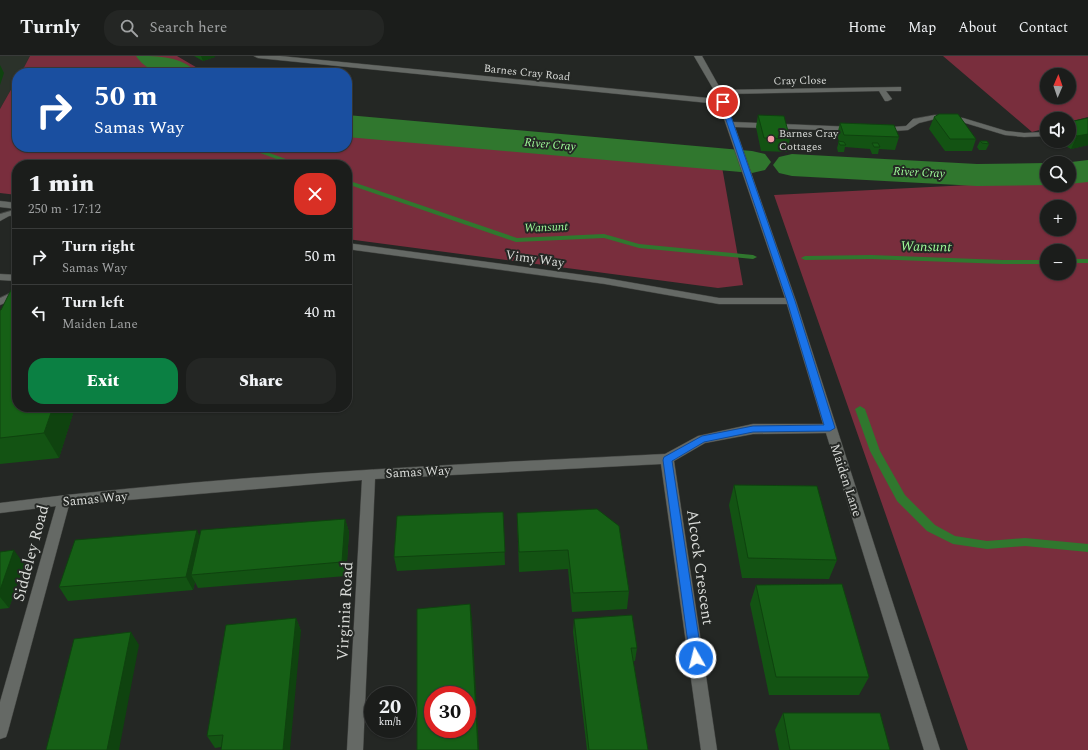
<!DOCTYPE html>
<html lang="en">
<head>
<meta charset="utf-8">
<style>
	:root { --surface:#1b1d1b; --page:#242624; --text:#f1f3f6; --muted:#a0a2a3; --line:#393b3a; --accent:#0b8043 }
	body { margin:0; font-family:Spectral,serif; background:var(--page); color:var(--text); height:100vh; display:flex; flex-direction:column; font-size:15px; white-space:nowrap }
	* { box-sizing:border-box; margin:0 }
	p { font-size:13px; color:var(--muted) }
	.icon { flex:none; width:22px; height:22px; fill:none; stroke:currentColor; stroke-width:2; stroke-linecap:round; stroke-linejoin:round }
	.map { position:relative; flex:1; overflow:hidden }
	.details { position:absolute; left:12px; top:104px; width:340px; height:252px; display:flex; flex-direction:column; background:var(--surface); border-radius:16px; box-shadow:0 1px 3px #0004,0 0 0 1px var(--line) }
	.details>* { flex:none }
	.top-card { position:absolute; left:12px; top:12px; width:340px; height:84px; border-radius:16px; box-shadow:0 1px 3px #0004,0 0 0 1px var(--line); background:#1a4fa0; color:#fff; overflow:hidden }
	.needle { width:26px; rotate:2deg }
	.tools { position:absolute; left:1040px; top:12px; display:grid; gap:8px }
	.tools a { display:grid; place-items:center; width:36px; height:36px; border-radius:50%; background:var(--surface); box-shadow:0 1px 3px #0004,0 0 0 1px var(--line); font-size:20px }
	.speed { position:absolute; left:364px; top:630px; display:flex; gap:8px; font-size:20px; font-weight:700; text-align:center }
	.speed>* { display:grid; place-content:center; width:52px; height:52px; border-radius:50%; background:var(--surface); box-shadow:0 1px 3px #0004,0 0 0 1px var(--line); line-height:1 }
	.speed small { font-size:10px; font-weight:400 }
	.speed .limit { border:6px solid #d22; background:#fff; color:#111 }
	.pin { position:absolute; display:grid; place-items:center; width:34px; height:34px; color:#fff; margin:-17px; border:2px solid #fff; border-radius:50%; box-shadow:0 1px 4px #0007 }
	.me { position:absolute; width:44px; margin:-22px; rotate:352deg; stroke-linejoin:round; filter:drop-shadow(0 0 3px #0008) }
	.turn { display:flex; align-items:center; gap:14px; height:84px; padding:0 16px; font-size:18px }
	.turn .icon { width:52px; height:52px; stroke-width:2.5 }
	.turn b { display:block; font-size:28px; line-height:34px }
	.round { display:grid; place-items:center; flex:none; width:42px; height:42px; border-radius:16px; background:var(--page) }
	.summary { display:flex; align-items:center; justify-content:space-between; height:68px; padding:0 16px }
	h1 { font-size:24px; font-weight:800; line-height:30px }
	.cta { display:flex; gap:8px; margin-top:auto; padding:8px 16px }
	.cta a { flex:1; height:46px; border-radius:16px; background:var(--accent); color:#fff; font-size:16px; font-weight:800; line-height:46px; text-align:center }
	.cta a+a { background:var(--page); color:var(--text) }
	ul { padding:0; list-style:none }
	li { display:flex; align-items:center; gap:12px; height:56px; padding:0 16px; border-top:1px solid var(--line) }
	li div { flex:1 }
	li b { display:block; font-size:15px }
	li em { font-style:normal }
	header { display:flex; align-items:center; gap:24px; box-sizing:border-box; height:56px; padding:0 20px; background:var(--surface); border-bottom:1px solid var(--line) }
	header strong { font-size:19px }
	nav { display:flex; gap:22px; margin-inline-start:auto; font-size:14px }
	.search { width:280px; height:36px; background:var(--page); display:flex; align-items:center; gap:10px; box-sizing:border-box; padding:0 14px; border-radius:16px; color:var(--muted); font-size:15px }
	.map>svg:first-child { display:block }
	.built { fill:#2b322a }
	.green { fill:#792e3d; fill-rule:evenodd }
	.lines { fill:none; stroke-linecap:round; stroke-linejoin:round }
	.stream { fill:#30772e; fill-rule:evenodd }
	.river { fill:#30772e; fill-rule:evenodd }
	.lane-casing { stroke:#434542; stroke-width:1 }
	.street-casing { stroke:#434542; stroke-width:1 }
	.lane { fill:#656965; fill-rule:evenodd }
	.street { fill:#656965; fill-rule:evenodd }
	.wall { fill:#135313 }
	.shaded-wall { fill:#0f430f }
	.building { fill:#166016; stroke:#0f430f; fill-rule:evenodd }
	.route { fill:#1a73e8; stroke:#114b97 }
	.poi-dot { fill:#f39aa7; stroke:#242724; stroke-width:1.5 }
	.labels { text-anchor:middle; stroke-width:4; stroke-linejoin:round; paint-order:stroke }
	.far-street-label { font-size:11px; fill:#d8dad7; stroke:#242724 }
	.far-poi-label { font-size:11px; fill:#d8dad7; stroke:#242724; text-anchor:start }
	.far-water-label { font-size:12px; font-style:italic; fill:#9ffc99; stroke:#242724 }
	.street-label { font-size:13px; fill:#d8dad7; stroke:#242724 }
	.water-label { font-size:14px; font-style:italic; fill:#9ffc99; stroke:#242724 }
	.near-street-label { font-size:16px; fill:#d8dad7; stroke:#242724 }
</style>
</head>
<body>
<header>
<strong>Turnly</strong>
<div class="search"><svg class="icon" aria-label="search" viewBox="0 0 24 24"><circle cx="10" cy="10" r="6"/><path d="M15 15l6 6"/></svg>Search here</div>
<nav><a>Home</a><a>Map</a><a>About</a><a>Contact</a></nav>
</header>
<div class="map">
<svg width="1088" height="694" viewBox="0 0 1088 694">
	<rect width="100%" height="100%" fill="#242724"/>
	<!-- built -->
	<path class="built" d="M0,0H30L21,17H17V23L0,53Z"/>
	<!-- green -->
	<path class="green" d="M30,0H177L206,17H21Z
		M943,0H1088V61L1069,66V63H1047V72L1032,76ZM1047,19H1069V41H1047Z
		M17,23V91H347V67L719,94L743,229L718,232L347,183V109H17V139L0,137V53Z
		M1088,123V694H968L774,139L1047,125V129H1069V124ZM1047,151H1069V173H1047ZM1047,195H1069V217H1047Z"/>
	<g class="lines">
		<!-- stream -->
		<path class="stream" d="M244,91H253L302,109H293Z
			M347,124L517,182L604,178L639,188L753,199L757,201L753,203L639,192L604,182L516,186L347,128Z
			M871,199L1003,204H1047V208H1003L871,203L805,204L801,202L805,200Z
			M1069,203H1088V207H1069Z
			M860,350L865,353L880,395L905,439L935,469L955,480L987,485L1025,482L1088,488V496L1025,490L987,493L953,488L927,475L897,445L870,395L855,353Z"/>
		<!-- river -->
		<path class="river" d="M136,0C159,0 182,0 197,17C174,17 151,22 136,0Z
			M347,59L752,95L765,98L771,106L765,114L752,117L347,81Z
			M792,98L977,108L1047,107H1049H1047V129H1049L977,130L792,120L779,117L773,109L779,101Z
			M1088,104V126L1069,128V107H1063Z"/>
		<defs>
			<path id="lane" d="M0,145L17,147V153L0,151Z
				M17,153V159L9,160L0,165V158Z
				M347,187L605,222L719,242H791L796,245L791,248H719L605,228L347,193Z
				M0,218L17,219V225L0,224Z
				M17,234V242L0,249V242Z"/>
			<path id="street" d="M254,0H280L718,43L715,36L694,0H702L721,34L901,31V35H886L892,43L888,45H885L879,35L724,38L733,66L855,71L859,73L855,75L735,71L796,245L940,694H924L826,377L753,378L705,387L674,405L717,694H701L661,408L375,423L363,694H347L362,424L69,449L8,675L6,681L0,683V646L56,450L0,457V447C221,419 443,409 665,398L698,380L753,368H823L786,245L719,48L258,2Z
				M935,59L963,62L1006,75L1024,77L1047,76V80L1024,81L1005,79L962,66L935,63L919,67L908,74L880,76L876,74L880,72L906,70L913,63Z"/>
		</defs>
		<!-- lane casing -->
		<use href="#lane" class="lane-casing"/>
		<!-- street casing -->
		<use href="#street" class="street-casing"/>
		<!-- lane -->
		<use href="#lane" class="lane"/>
		<!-- street -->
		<use href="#street" class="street"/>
	</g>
	<!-- wall -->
	<path class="wall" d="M194,0H215V1L203,5Z
		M758,59L790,83L787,96L761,95L756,71Z
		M934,61L976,83L972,95H945L929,73Z
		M1088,62V89L1071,93L1056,85H1069V66Z
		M840,67L899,81L895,94L879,93L878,98H872L870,93L845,91L844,96H838L837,92L839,85L837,79Z
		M980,85L989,88L986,94H979L977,91Z
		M0,254L75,351L59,402L0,408Z
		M734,429L837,504L829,523L742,522L729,449Z
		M503,456L505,509L397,515L394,501Z
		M517,457L629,535L627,553L572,556L568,513L519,516Z
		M345,463L349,476L346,520L198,532L195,526L193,534L68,545L59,531L200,481Z
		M0,496L24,508L9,552L0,553Z
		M756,529L869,621L859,639H769L750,548Z
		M296,562L301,575L221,691L215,692L207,680Z
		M574,563L637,592L635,605H633L648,694H587L573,576Z
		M783,657L890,694H779L775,674Z"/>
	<!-- shaded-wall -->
	<path class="shaded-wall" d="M201,0H215V1L203,5Z
		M0,9L4,17L0,29Z
		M1088,78V89L1071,93L1077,80Z
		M53,351H75L59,402L44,377Z
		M345,463L349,476L346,520L342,506Z
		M197,474L203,488L191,519L195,526L193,534L186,521Z
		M14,494L24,508L9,552L0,541V534Z
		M470,548L472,562L479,694H478Z
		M296,562L301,575L290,694H283Z
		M131,576L139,589L119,694H107Z"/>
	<!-- building -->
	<path class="building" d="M939,58H958L976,83H950L934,61Z
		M758,59L784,60L790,83L764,82Z
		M1088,62V78L1077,80L1069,76V66Z
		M840,67L894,69L899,81L844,79Z
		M838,85L844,86L846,89H840Z
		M980,85H987L989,88L982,87Z
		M872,87H878L880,91H874Z
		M12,232H17V351H53L44,377L0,382V254H1Z
		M734,429L817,430L837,504L748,502Z
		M597,453L619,470L629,535L573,537L568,494L519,496L517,457Z
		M503,456L505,496L394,501L397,460Z
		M345,463L342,506L191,519L201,474Z
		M197,474L186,521L59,531L75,484Z
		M14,494L0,534V496Z
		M842,528L869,621H776L756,529Z
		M470,548L478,694H417V553ZM433,639H467V673H433Z
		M632,559L637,592H631L648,694H589L574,563Z
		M296,562L283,694H221L223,679L207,680L226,569Z
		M131,576L107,694H46L74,583Z
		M783,657H880L890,694H790Z"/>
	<!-- route -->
	<path class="route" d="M721,45L726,46L795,245L835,372L830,375L753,376L704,386L672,405L702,602L700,606L696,608L691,606L690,602L663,404L664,401L702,380L753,370L824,369L787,245L720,46Z"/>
	<!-- markers -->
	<circle class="poi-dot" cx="771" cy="83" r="4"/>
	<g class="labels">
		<!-- far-street labels -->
		<g class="far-street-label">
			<text transform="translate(527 16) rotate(6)" y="4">Barnes Cray Road</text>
			<text transform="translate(800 24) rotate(-1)" y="4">Cray Close</text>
		</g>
		<!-- far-poi labels -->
		<g class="far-poi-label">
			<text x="779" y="81">Barnes Cray<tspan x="779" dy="13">Cottages</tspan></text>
		</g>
		<!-- far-water labels -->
		<g class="far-water-label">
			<text transform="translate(550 88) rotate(5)" y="4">River Cray</text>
			<text transform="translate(919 116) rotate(3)" y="4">River Cray</text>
			<text transform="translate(546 171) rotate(-2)" y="4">Wansunt</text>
		</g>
		<!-- street labels -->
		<g class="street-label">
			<text transform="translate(535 202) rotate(8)" y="5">Vimy Way</text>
			<text transform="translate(418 415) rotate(-3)" y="5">Samas Way</text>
			<text transform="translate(847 424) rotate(72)" y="5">Maiden Lane</text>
			<text transform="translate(95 442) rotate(-5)" y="5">Samas Way</text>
		</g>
		<!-- water labels -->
		<g class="water-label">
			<text transform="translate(926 190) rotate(1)" y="5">Wansunt</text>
		</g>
		<!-- near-street labels -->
		<g class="near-street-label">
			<text transform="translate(30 497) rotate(-75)" y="6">Siddeley Road</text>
			<text transform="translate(701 511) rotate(82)" y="6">Alcock Crescent</text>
			<text transform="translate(344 555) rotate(-87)" y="6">Virginia Road</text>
		</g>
	</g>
</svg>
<div class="tools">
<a><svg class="needle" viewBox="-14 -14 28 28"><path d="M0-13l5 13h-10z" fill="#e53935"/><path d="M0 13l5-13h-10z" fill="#a0a2a3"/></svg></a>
<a><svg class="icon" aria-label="sound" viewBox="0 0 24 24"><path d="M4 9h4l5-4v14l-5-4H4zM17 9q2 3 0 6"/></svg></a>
<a><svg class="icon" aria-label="search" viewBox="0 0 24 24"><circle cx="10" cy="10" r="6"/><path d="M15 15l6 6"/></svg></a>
<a>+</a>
<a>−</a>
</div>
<div class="speed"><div>20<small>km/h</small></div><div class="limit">30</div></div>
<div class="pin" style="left:723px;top:46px;background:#d93025"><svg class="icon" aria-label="arrive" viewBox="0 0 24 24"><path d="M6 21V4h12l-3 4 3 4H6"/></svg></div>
<svg class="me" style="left:696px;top:602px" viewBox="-20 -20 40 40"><circle r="17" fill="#1a73e8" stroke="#fff" stroke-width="3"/><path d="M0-11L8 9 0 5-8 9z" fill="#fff"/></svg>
<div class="top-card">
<div class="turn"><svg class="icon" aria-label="right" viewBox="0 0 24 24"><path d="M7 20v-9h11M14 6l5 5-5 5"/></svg><div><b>50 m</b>Samas Way</div></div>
</div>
<section class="details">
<div class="summary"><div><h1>1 min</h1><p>250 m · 17:12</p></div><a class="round" style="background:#d93025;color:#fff"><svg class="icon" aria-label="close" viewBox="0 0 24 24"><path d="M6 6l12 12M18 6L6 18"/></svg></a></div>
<ul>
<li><svg class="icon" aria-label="right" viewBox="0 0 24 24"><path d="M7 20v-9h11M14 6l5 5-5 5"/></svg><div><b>Turn right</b><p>Samas Way</p></div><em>50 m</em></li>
<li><svg class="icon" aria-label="left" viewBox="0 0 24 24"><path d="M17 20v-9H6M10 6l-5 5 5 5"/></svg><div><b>Turn left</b><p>Maiden Lane</p></div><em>40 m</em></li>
</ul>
<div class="cta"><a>Exit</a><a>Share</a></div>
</section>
</div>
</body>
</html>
